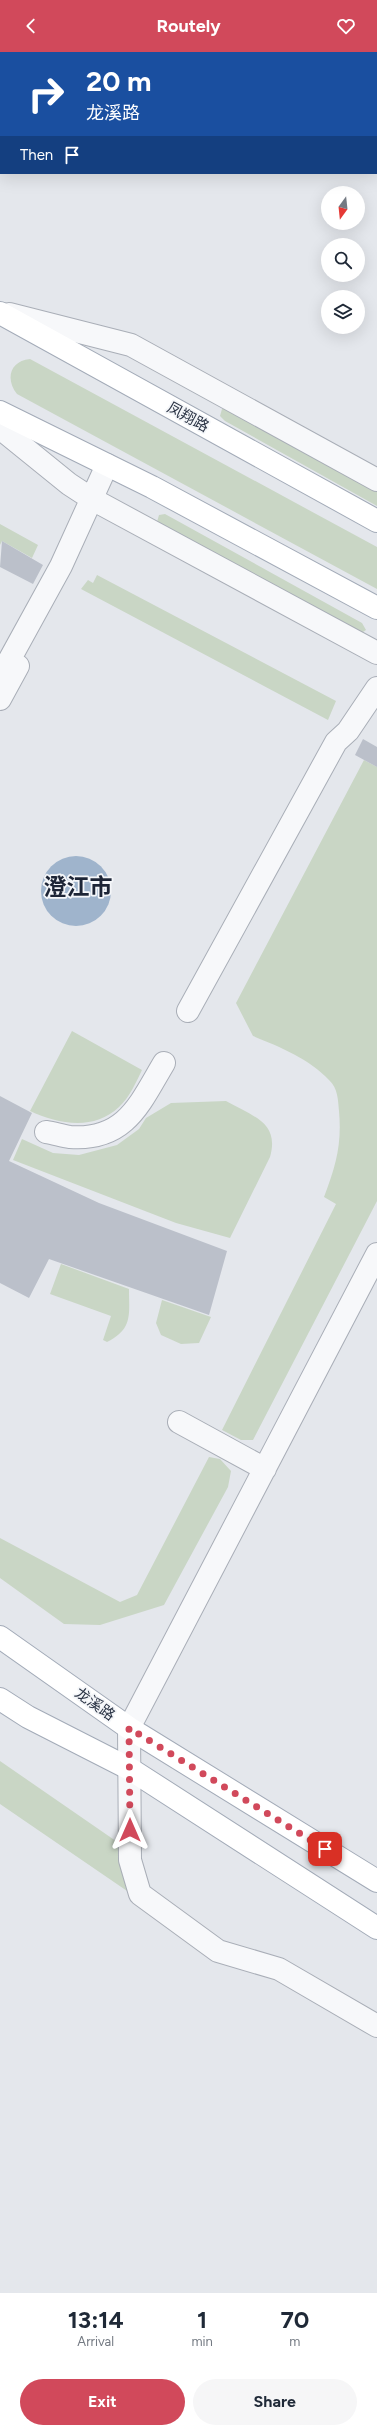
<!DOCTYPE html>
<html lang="en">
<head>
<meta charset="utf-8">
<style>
	:root { --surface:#fff; --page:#f6f6f7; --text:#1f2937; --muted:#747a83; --accent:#d1495b }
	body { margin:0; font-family:Figtree,"Noto Sans SC",sans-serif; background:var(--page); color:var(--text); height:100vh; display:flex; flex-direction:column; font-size:15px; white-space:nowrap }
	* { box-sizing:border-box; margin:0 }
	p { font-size:13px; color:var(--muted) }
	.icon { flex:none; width:22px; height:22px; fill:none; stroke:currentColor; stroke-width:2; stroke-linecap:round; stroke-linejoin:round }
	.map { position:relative; height:2241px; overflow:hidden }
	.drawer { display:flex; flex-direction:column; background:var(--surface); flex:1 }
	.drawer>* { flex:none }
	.hud { position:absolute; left:0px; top:0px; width:377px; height:122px; box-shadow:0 4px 16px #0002; background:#1a4fa0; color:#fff; overflow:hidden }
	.needle { width:26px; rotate:195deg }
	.fabs { position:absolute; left:321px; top:134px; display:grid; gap:8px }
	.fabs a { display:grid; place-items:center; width:44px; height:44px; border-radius:50%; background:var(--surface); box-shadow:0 4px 16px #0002; font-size:20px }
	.pin { position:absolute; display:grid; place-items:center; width:34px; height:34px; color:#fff; margin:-17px; border-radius:8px; box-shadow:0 2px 6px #0006 }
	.me { position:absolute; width:44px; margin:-22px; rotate:0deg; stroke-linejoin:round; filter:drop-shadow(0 0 3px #0008) }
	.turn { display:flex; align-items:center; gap:14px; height:84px; padding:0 20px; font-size:18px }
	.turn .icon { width:52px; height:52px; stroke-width:2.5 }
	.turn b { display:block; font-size:28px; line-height:34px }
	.then { display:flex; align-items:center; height:38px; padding:0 20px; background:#0003; gap:8px; font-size:15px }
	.eta { display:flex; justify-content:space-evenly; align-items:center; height:68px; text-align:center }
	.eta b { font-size:24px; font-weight:700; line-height:28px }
	.action { display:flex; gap:8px; margin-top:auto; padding:8px 20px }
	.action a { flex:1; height:46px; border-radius:24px; background:var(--accent); color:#fff; font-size:16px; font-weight:700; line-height:46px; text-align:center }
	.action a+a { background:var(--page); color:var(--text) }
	header { display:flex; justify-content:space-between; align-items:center; height:52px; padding:0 20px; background:var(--accent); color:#fff; font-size:18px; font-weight:700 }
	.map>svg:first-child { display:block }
	.green { fill:#c9d6c5 }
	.water { fill:#9fb4cc }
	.building { fill:#bbc0ca }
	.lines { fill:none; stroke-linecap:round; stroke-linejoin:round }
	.minor-casing { stroke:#a9aeb7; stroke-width:24 }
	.major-casing { stroke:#a3abb8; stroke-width:24 }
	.minor { stroke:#f7f8fa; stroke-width:22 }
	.major { stroke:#fff; stroke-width:22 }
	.route { stroke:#d1495b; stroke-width:7; stroke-dasharray:0 12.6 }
	.labels { text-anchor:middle; stroke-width:3.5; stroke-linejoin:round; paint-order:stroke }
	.street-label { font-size:15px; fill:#2b3445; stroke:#f4f6f9 }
	.town-label { font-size:23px; font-weight:bold; fill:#1d2536; stroke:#f4f6f9 }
</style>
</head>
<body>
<header><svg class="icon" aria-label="back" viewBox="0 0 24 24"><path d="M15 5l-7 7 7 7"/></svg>Routely<svg class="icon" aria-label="heart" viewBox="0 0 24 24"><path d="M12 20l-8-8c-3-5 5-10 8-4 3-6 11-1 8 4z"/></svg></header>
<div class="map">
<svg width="377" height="2241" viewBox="0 0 377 2241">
	<rect width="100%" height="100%" fill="#e4e7ec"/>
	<!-- green -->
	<path class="green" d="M30,307L377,495V537L17,342C5,327 10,309 30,307Z
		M222,357H229L377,439V454L225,369L220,364Z
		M165,462L362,571L366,578L360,582L157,470L159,463Z
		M0,472L38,493L32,506L2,489L0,493Z
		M97,523L336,649L328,668L81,537L88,528L93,531Z
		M364,708L377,715V1149L253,1388H241L222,1378L336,1152L324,1145C336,1114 342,1092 339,1059C338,1048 338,1036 329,1028C310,1007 278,994 253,984L236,951Z
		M72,979L142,1018C136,1030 130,1045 119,1055C94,1079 58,1072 30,1059Z
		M226,1049C252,1064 280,1070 270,1105L230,1186L176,1171L13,1108L22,1087L53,1101L79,1103L117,1093L139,1077L146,1066L171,1051Z
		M61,1212L129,1237C129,1263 133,1277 107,1290L103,1288L111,1264L50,1242Z
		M162,1248L211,1265L199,1291L181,1292L161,1283L156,1271Z
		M209,1405L220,1407L231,1419L228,1435L164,1553L100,1573L64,1572L0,1526V1486L120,1550L137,1543Z
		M0,1709L126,1796L130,1841L0,1752Z"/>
	<!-- water -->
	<path class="water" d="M41 839a35 35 0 1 1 70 0a35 35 0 1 1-70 0Z"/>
	<!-- building -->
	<path class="building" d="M2,489L43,513L33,532L0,515Z
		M363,687L377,695V715L355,703Z
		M0,1044L32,1061L9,1109L99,1151L227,1199L209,1263L49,1207L29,1246L0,1231Z"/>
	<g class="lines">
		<defs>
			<path id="minor" d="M9,262L131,293L377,428
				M0,376L69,432L92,447L377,601
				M0,625L61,514L107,413
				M0,647L18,614
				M188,959L336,690L348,679L377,636
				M46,1080C54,1081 62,1084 70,1085C126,1089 140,1051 164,1011
				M377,1202L129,1676L130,1808L140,1842L218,1899L279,1917L377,1974
				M179,1370L265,1417"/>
			<path id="major" d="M0,261L377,469
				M0,360L152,435L377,556
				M0,1585L129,1676L377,1829
				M0,1647L28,1665L130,1717L377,1876"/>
		</defs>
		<!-- minor casing -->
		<use href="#minor" class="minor-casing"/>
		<!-- major casing -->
		<use href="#major" class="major-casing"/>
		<!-- minor -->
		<use href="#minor" class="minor"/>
		<!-- major -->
		<use href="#major" class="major"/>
	</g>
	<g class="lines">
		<!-- route -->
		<path class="route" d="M130,1778L129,1676L325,1797"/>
	</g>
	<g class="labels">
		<!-- street labels -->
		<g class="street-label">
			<text transform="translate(188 365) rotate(29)" y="5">凤翔路</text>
			<text transform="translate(95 1652) rotate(35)" y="5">龙溪路</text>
		</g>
		<!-- town labels -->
		<g class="town-label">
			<text x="78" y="843">澄江市</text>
		</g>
	</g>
</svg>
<div class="fabs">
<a><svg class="needle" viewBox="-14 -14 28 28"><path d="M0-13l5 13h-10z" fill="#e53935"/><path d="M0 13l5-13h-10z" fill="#747a83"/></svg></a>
<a><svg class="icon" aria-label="search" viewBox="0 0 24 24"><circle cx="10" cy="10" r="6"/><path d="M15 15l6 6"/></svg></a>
<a><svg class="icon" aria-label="layers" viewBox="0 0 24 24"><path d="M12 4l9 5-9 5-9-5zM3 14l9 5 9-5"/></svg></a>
</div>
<div class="pin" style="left:325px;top:1797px;background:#d93025"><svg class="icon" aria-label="arrive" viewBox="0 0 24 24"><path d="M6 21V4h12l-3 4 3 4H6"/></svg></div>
<svg class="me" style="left:130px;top:1778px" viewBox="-20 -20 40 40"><path d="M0-17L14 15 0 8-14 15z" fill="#d1495b" stroke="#fff" stroke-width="4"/></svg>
<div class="hud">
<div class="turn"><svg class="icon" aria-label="right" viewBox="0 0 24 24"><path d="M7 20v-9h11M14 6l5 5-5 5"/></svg><div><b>20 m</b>龙溪路</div></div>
<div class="then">Then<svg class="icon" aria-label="arrive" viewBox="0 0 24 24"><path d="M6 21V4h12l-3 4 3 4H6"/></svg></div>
</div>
</div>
<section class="drawer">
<div class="eta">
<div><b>13:14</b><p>Arrival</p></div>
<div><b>1</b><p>min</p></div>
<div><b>70</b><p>m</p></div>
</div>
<div class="action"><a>Exit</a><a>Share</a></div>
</section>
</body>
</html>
